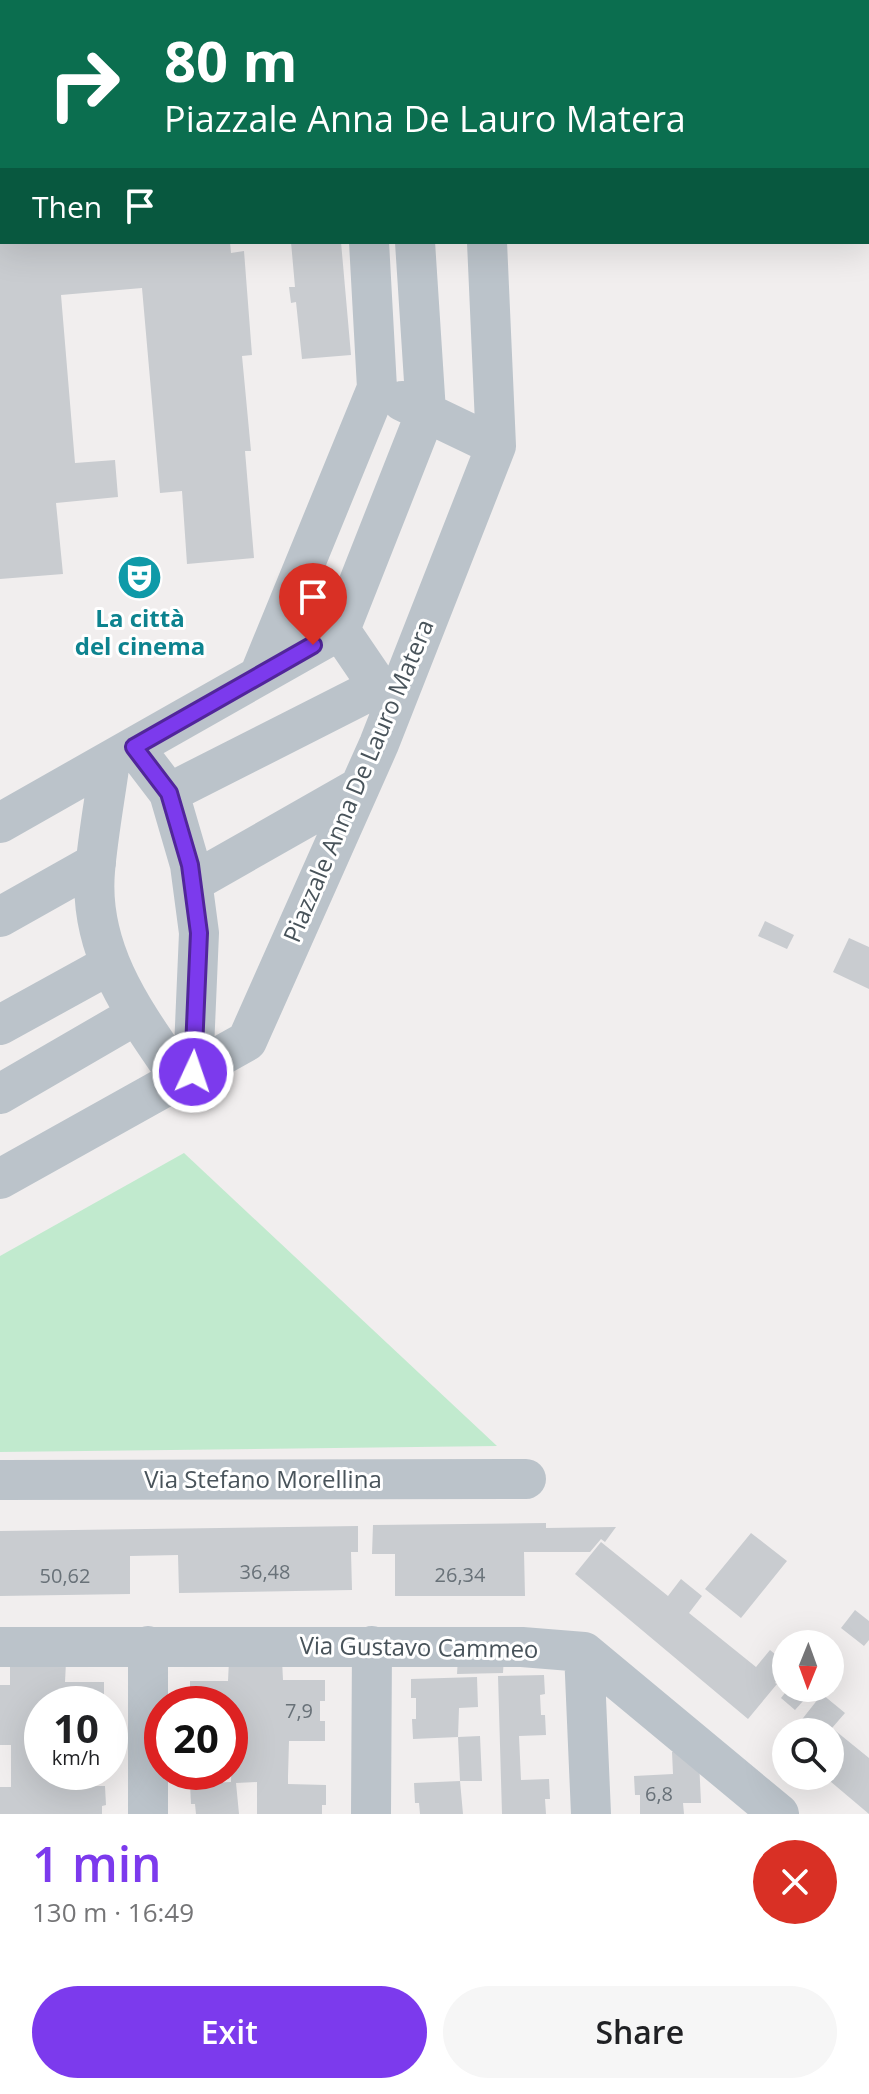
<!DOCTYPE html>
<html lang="en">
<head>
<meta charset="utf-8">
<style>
	:root { --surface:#fff; --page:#f6f6f6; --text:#202124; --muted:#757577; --accent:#7c3aed }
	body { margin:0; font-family:"Open Sans",sans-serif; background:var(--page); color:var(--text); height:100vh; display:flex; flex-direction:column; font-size:30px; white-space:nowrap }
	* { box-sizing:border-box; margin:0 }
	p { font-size:26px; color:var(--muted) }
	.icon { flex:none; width:44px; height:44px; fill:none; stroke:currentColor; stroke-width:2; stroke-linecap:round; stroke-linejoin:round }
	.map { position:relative; height:1814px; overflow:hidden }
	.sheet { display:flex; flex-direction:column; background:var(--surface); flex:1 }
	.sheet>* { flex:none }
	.top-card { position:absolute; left:0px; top:0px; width:870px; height:244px; box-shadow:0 8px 32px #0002; background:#0b6e4f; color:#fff; overflow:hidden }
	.needle { width:52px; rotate:181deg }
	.fabs { position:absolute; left:772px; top:1630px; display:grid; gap:16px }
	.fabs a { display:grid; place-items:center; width:72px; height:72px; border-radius:50%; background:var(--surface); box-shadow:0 8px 32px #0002; font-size:40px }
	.speed { position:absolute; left:24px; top:1686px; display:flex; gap:16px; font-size:40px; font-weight:700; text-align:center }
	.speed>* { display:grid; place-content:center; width:104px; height:104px; border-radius:50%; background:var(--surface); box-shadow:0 8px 32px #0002; line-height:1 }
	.speed small { font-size:20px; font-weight:400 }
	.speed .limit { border:12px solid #d22; background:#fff; color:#111 }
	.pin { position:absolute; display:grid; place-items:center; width:68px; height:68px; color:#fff; margin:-82px -34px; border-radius:50% 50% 50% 0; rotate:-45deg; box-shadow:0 0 8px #0007 }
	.pin .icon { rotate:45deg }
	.me { position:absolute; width:88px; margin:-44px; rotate:3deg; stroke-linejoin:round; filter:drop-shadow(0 0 6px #0008) }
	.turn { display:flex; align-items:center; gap:28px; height:168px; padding:0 32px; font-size:36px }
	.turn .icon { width:104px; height:104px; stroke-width:2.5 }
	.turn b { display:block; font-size:56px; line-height:68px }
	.then { display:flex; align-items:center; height:76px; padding:0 32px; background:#0003; gap:16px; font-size:30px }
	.round { display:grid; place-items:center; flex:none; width:84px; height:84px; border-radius:42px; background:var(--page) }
	.headline { display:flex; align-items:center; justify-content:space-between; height:136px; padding:0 32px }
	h1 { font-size:48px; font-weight:600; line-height:60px; color:var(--accent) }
	.action { display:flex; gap:16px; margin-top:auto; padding:16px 32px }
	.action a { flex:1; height:92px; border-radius:48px; background:var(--accent); color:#fff; font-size:32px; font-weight:600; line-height:92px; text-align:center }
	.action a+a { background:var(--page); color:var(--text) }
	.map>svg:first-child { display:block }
	.green { fill:#c1eace }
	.building { fill:#c9ccd0 }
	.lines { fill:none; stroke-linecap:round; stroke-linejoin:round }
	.minor { stroke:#bbc3ca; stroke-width:40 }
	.route-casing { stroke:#51269a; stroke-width:20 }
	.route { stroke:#7c3aed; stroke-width:14 }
	.labels { text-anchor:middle; stroke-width:6; stroke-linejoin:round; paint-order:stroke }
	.number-label { font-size:20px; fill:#687178 }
	.culture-label { font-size:24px; font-weight:bold; fill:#0d838f; stroke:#fff }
	.street-label { font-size:24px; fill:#48535a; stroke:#fff }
</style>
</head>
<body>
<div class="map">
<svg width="869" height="1814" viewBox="0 0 869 1814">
	<rect width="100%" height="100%" fill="#f1eeee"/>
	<!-- green -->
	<path class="green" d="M184,1153L497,1446L0,1452V1256Z"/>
	<!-- building -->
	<path class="building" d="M0,242H230L231,253L244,251L252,355L242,356L251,451H245L254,558L187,564L182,491L160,493L142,288L61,295L75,463L115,460L118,497L56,503L63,574L0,579Z
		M291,242H341L351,355L302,359L296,302L291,303L289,287H295Z
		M765,921L794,935L787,949L758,936Z
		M849,938L869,947V989L833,972Z
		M546,1523V1528L616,1527L605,1542L601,1539L590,1552H524L525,1596H395V1554H372L373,1525Z
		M358,1526V1552H351L352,1590L179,1593L178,1555L130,1556V1594L0,1596V1531Z
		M751,1533L787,1561L741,1618L705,1589Z
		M601,1542L668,1596L681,1579L702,1596L689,1613L756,1667L770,1650L786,1663V1669L775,1683L777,1684L748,1719L575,1574Z
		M855,1610L869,1621V1640L864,1646L841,1628Z
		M504,1655L503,1673L457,1674L458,1657Z
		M229,1660H282L283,1680H325V1701H320V1721H325V1741H289L288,1776V1784L326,1785V1805H322V1814H257V1782L236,1783L239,1814H196L195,1804H191L190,1784L231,1782L232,1741H230V1704H195L194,1701H190V1681H228Z
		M10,1662H66L65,1682H104V1703L42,1704V1772H68V1786H105L106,1805L102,1806V1814H0V1787H11V1745H0V1685H10Z
		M544,1675L545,1694L540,1695L541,1715H545L546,1735L519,1736L521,1780L549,1779L550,1799H545L546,1814H502L498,1676Z
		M477,1677L478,1707L459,1708L458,1737L413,1739L412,1719H416V1698H411V1679Z
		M789,1688H811L813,1690L795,1710L781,1698Z
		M822,1694L845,1713L832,1728L869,1758V1814L824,1776H830V1732H792Z
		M480,1736L482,1781H460L458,1737Z
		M672,1752H686L699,1760L701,1803H683L684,1814H640V1795H635L634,1776L673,1774Z
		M460,1781L463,1814H420L419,1803H415L414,1783Z"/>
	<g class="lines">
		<!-- minor -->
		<path class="minor" d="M88,0L92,2
			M402,401L496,446
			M317,618L340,630L393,708
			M259,676L377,388L369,242
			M134,747L169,793L190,865L199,933L193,1072
			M110,761C105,798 98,835 95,871C88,953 137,1016 180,1079
			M169,793L378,687
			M0,823L340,630L426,412L415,242
			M193,882L360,787
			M0,917L96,863
			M0,1025L109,965
			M0,1094L136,1015
			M0,1179L247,1041L379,744L496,446L487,242
			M0,1480L526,1479
			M148,1646V1814
			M0,1647H522L584,1652L779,1814
			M584,1652L591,1814
			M371,1814L372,1646"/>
	</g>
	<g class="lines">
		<defs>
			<path id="route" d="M193,1072L199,933L190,865L169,793L134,747L313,645"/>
		</defs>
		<!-- route casing -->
		<use href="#route" class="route-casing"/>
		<!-- route -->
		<use href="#route" class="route"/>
	</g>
	<!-- icons -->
	<defs>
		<symbol id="theatre-disc" viewBox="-11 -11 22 22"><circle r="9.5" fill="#0f9aa8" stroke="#fff"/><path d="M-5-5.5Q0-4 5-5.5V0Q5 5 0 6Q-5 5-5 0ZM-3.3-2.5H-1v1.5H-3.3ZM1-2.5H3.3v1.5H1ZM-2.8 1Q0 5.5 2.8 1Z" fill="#fff"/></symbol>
	</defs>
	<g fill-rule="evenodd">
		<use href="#theatre-disc" x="114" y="552" width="51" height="51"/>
	</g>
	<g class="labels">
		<!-- number labels -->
		<g class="number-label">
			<text x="265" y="1579">36,48</text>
			<text x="460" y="1582">26,34</text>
			<text x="65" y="1583">50,62</text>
			<text x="299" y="1718">7,9</text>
			<text x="659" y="1801">6,8</text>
		</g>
		<!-- culture labels -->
		<g class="culture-label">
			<text x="140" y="627">La città<tspan x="140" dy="28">del cinema</tspan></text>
		</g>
		<!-- street labels -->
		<g class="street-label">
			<text transform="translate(359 781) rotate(-67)" y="8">Piazzale Anna De Lauro Matera</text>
			<text x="263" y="1488">Via Stefano Morellina</text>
			<text transform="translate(419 1648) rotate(1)" y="8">Via Gustavo Cammeo</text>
		</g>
	</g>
</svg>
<div class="fabs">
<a><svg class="needle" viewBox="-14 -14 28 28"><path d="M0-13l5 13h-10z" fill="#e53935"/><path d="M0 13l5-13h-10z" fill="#757577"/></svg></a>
<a><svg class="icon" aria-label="search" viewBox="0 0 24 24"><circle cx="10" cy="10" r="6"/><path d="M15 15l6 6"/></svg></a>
</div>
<div class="speed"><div>10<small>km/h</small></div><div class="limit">20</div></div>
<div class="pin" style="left:313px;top:645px;background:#d93025"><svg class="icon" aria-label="arrive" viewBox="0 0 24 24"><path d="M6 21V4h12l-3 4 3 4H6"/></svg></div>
<svg class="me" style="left:193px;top:1072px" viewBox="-20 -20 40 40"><circle r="17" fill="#7c3aed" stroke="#fff" stroke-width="3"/><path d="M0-11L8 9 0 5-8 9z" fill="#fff"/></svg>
<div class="top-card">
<div class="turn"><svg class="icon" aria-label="right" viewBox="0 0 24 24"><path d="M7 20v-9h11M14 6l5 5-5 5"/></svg><div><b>80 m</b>Piazzale Anna De Lauro Matera</div></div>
<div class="then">Then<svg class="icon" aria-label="arrive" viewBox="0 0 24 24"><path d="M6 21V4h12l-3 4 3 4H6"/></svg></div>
</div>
</div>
<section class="sheet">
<div class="headline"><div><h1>1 min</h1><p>130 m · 16:49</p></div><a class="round" style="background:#d93025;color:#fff"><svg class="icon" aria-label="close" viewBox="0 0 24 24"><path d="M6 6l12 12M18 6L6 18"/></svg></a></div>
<div class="action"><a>Exit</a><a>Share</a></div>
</section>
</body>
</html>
